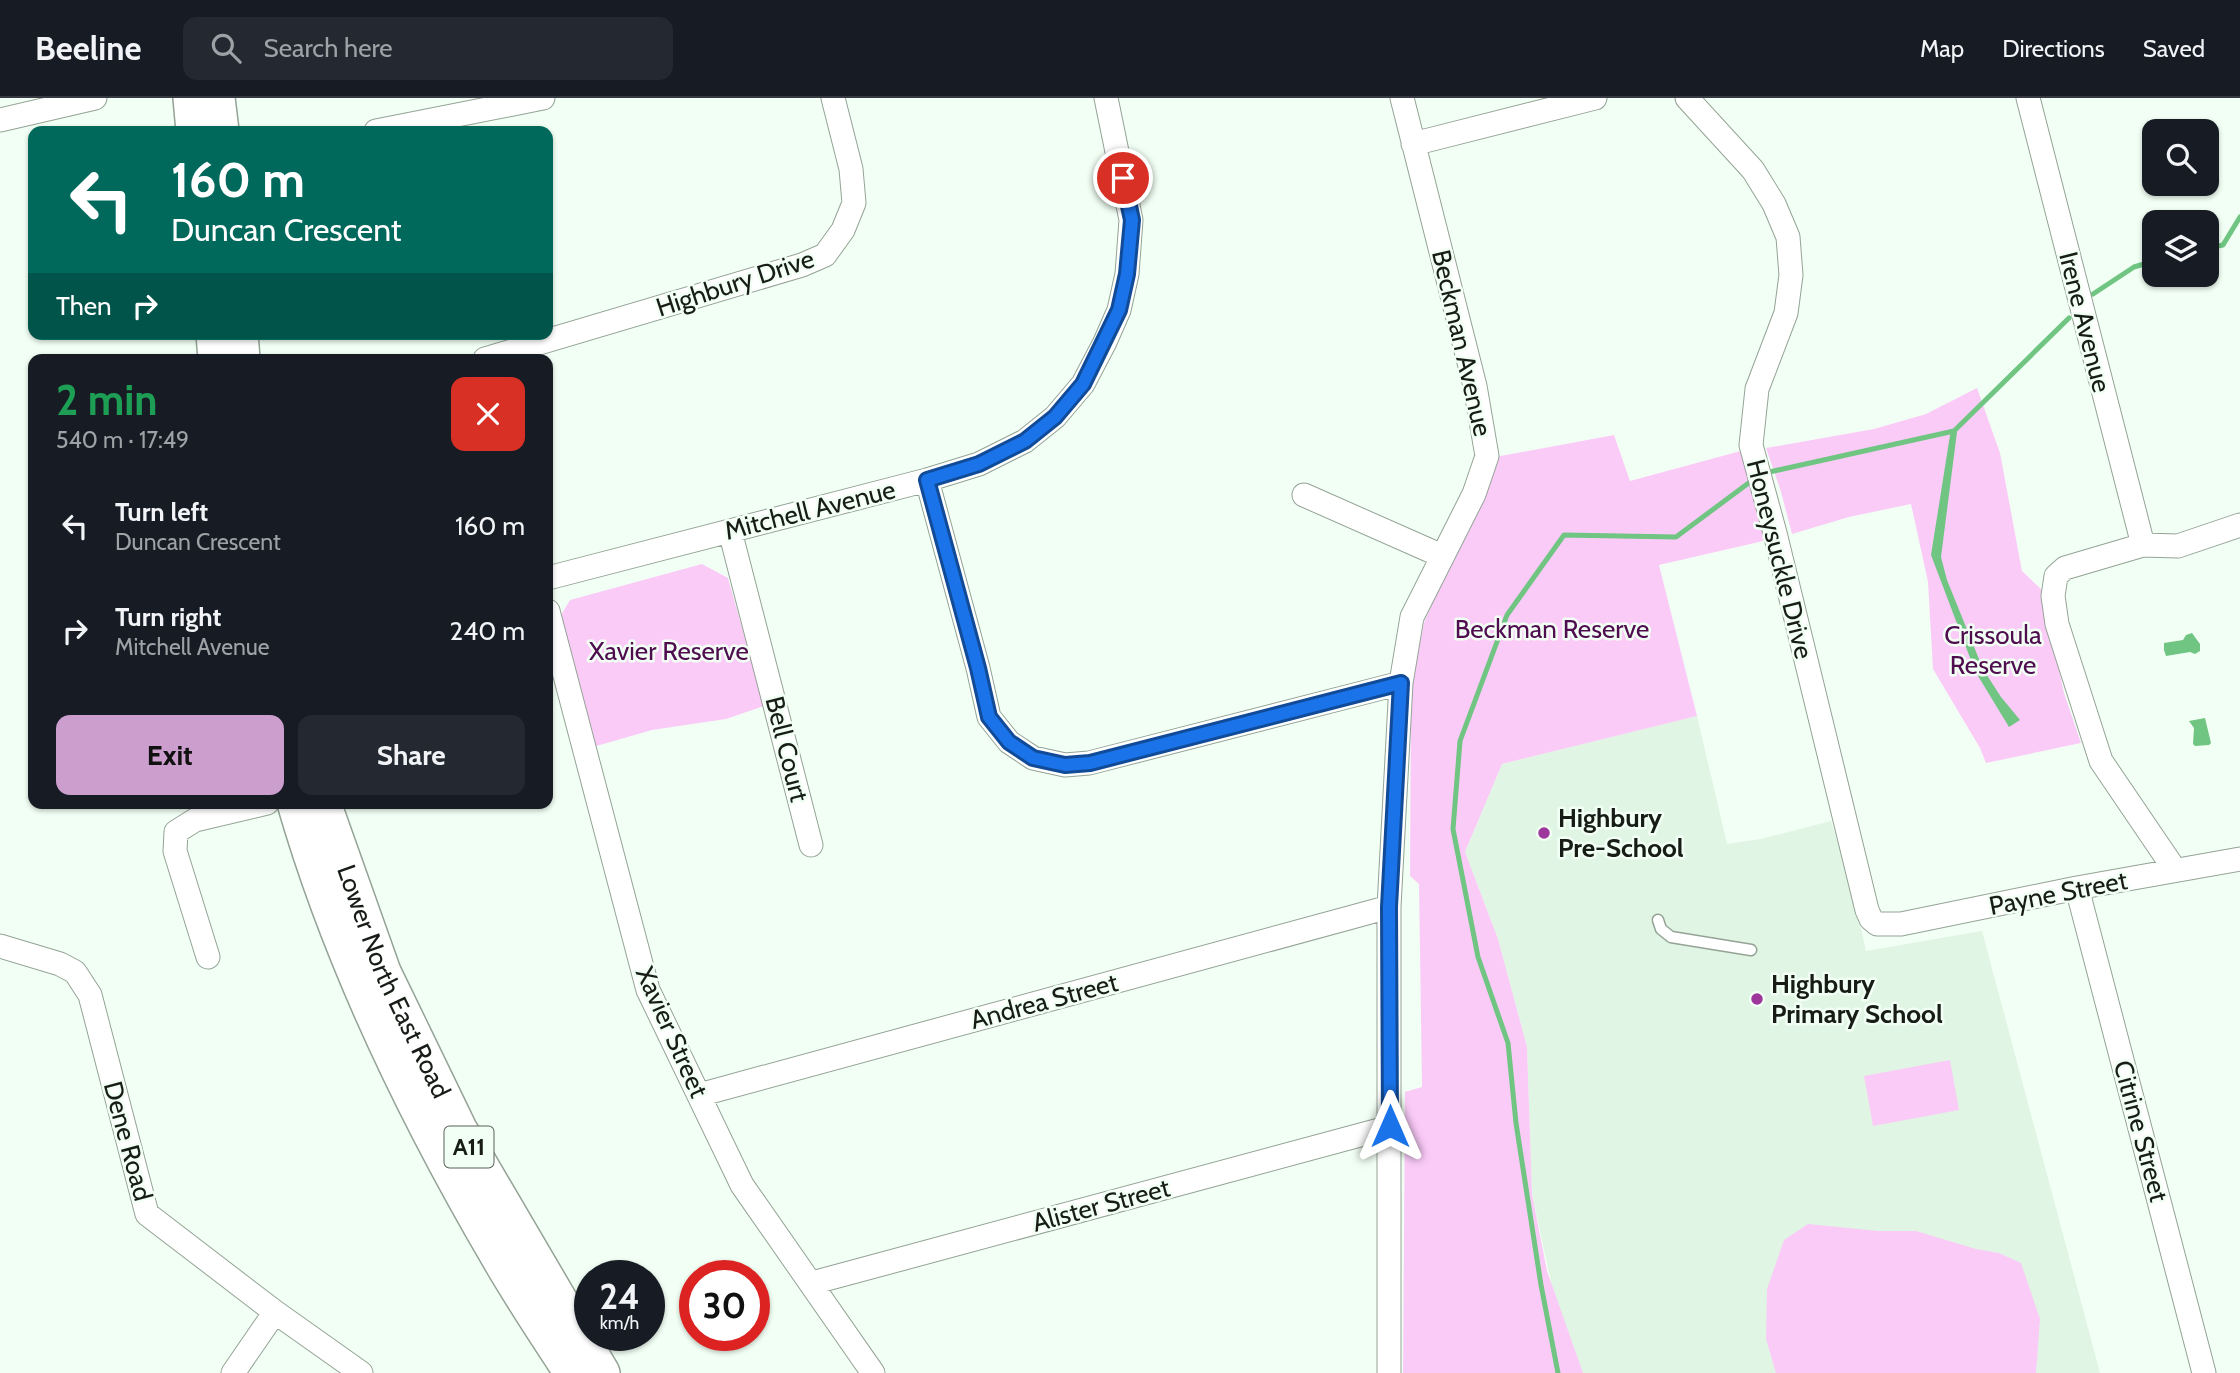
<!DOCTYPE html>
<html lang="en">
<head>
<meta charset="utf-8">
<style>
	:root { --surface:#171b24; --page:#242831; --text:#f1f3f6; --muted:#9ea1a6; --line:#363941; --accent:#cb9ece }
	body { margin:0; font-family:Cabin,sans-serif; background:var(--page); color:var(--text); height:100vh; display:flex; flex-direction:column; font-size:26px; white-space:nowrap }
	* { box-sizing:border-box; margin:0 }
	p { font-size:23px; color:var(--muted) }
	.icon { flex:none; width:38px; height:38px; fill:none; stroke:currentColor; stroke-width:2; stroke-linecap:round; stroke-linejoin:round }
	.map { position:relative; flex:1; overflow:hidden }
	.side { position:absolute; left:28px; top:256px; width:525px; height:455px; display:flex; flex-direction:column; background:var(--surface); border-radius:14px; box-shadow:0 2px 5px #0004 }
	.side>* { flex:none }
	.hud { position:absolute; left:28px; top:28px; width:525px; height:214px; border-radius:14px; box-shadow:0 2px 5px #0004; background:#00695c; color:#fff; overflow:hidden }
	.controls { position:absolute; left:2142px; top:21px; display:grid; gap:14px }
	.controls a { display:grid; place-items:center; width:77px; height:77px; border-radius:14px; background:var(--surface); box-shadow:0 2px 5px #0004; font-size:35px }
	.speed { position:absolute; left:574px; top:1162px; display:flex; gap:14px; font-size:35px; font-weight:700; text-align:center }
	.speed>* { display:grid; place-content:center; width:91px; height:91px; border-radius:50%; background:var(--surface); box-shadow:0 2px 5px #0004; line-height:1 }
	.speed small { font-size:18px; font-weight:400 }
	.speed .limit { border:10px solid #d22; background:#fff; color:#111 }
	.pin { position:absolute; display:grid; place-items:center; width:60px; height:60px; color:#fff; margin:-30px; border:4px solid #fff; border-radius:50%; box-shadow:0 2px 7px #0007 }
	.me { position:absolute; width:77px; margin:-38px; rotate:0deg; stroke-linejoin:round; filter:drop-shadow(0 0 5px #0008) }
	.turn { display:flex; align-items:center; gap:24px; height:147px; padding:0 28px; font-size:32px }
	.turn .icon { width:91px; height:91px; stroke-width:2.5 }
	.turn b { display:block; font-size:49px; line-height:60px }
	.then { display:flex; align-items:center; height:66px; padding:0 28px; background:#0003; gap:14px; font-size:26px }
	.round { display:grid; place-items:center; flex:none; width:74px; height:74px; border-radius:14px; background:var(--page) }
	.overview { display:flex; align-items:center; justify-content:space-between; height:119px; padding:0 28px }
	h1 { font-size:42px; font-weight:800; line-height:52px; color:#1e9e55 }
	.action { display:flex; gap:14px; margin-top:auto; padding:14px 28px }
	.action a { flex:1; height:80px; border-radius:14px; background:var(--accent); color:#111; font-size:28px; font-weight:800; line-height:80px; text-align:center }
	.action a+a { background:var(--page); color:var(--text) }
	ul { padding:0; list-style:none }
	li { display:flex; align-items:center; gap:21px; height:105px; padding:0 28px }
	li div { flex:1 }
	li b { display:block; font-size:26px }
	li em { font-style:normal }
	header { display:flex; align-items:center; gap:42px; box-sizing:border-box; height:98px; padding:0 35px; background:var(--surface); border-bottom:2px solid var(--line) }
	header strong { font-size:33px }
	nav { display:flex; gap:38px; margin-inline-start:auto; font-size:24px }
	.search { width:490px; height:63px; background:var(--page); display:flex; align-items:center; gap:18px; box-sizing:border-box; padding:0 24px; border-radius:14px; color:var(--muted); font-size:26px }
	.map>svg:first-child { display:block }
	.built { fill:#e0f5e3 }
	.green { fill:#fbcbf8 }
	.water { fill:#70c582 }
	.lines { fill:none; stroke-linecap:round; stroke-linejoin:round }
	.stream { stroke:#70c582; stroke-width:5 }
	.lane-casing { stroke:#94a396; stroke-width:13 }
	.street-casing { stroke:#94a396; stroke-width:25 }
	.primary-casing { stroke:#94a396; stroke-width:38 }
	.lane { stroke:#fff; stroke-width:10 }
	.street { stroke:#fff; stroke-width:23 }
	.primary { stroke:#fff; stroke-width:35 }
	.route-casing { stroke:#114b97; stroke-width:18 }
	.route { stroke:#1a73e8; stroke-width:12 }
	.poi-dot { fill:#9d379c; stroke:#f2fff4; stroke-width:2.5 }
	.labels { text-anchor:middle; stroke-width:5; stroke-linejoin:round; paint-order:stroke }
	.shield { fill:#f2fff4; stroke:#596059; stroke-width:2 }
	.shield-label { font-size:24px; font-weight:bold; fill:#171c17 }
	.street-label { font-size:26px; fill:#171c17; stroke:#f2fff4 }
	.park-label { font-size:26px; fill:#4f0d4f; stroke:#f2fff4 }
	.poi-label { font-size:26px; font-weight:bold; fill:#171c17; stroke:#f2fff4; text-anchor:start }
</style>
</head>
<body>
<header>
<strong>Beeline</strong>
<div class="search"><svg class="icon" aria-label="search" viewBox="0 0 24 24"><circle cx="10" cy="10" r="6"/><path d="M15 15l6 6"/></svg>Search here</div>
<nav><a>Map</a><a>Directions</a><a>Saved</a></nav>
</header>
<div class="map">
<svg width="2240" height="1275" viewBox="0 0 2240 1275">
	<rect width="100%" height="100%" fill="#f2fff4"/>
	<!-- built -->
	<path class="built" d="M1697,618L1727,746L1761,741L1831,723L1851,785L1866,853L1982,833L2100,1275H1571L1532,1096L1527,949L1498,841L1465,754L1502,666Z"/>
	<!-- green -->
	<path class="green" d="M1977,290L2000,355L2022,473L2041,491L2064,595L2081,645L1986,665L1980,650L1933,571L1928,484L1911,406L1849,419L1792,436L1781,394L1766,350L1874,331L1926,316Z
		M1614,337L1630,383L1748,351L1772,441L1659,467L1697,618L1502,666L1465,754L1498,841L1527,949L1532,1096L1547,1173L1583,1275H1403L1405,994L1422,989L1419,786L1410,778L1411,590L1424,525L1495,359Z
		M702,466L728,480L764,608L726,621L652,632L593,649L561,517L570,502Z
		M1950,962L1959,1012L1873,1028L1864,978Z
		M1808,1126L1878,1133H1916L1976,1151L1999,1155L2021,1165L2040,1221L2036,1275H1776L1766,1241L1767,1191L1784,1142Z"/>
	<!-- water -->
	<path class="water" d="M1951,331L1957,334L1941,459L1947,482L1983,571L2001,599L2020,622L2009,629L1975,573L1931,457Z
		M2192,535L2200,546V553L2195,556L2190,554L2166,558L2164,552V545L2183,542L2186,537Z
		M2205,620L2211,645L2209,647L2195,648L2193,646L2194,630L2189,623Z"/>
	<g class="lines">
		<!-- stream -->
		<path class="stream" d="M2207,150L2223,147L2240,119
			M2093,196L2134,169L2154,163
			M1765,375L1954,333L2069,220
			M1558,1275L1541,1187L1516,1025L1508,945L1478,859L1453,731L1460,643L1507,517L1564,437L1676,439L1754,381"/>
		<defs>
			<path id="lane" d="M1658,822L1661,831L1671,839L1751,852"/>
			<path id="street" d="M1687,0L1753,72L1774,106L1788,139L1791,177L1786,215L1757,291L1751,347L1775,435L1867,812L1871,821L1877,826H1901L2077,790L2240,761
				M2028,0L2143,447
				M0,22L95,0
				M376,33L543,0
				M1413,46L1595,0
				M485,261L802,167L825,157L843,132L854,105L851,71L833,0
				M927,382L978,570L989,619L1009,644L1033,660L1065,667L1089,665L1401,585
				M1304,397L1442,458
				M730,433L811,747
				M548,480L927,382L979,366L1025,343L1055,319L1083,286L1105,244L1119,212L1127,176L1131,122L1106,0
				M548,513L648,892L742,1087L873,1275
				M2175,772L2101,663L2057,526L2053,498L2056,478L2065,470L2143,447L2178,448L2240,427
				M2077,790L2204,1275
				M0,848L60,866L75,874L90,897L147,1116L275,1214L361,1275
				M208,859L175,753L176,734L195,722L267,705
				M699,997L1389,809
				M812,1185L1390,1029
				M233,1275L275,1214
				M1389,1275V809L1401,585L1412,519L1474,396L1487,358L1475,288L1402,0"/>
			<g id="primary">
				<path d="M191,0L194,33"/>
				<path d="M217,0L221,33"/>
				<path d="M214,236L216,261"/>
				<path d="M240,236L242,261"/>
				<path d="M295,705C341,864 417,1020 501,1163C523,1201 548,1238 572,1275"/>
				<path id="s1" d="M323,705L383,874L459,1031L602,1275"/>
			</g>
		</defs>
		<!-- lane casing -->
		<use href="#lane" class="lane-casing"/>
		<!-- street casing -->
		<use href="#street" class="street-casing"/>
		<!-- primary casing -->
		<use href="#primary" class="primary-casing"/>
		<!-- lane -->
		<use href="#lane" class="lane"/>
		<!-- street -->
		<use href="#street" class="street"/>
		<!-- primary -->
		<use href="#primary" class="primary"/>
	</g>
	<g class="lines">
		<defs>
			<path id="route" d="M1123,80L1132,122L1127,176L1119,212L1083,286L1055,319L1025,343L979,366L927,382L978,570L989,619L1009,644L1033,660L1065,667L1090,665L1401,585L1389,809L1390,1028"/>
		</defs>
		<!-- route casing -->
		<use href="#route" class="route-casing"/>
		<!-- route -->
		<use href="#route" class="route"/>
	</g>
	<!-- markers -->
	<g class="poi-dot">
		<circle cx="1544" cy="735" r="7"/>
		<circle cx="1757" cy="901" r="7"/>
	</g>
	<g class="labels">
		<!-- shield labels -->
		<rect class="shield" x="444.5" y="1028.5" width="49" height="41" rx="5"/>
		<g class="shield-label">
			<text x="469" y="1057">A11</text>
		</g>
		<!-- street labels -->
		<g class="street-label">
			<text transform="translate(735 185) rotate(-18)" y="9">Highbury Drive</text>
			<text transform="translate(2085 224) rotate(76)" y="9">Irene Avenue</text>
			<text transform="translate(1462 245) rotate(77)" y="9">Beckman Avenue</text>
			<text transform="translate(810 412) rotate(-14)" y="9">Mitchell Avenue</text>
			<text transform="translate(1780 461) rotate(76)" y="9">Honeysuckle Drive</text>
			<text transform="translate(787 651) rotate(76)" y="9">Bell Court</text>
			<text transform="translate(2058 795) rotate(-11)" y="9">Payne Street</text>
			<text dy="9" stroke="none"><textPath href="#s1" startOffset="192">Lower North East Road</textPath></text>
			<text transform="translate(1044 903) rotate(-15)" y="9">Andrea Street</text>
			<text transform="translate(672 934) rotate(66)" y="9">Xavier Street</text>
			<text transform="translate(2141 1033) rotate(75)" y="9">Citrine Street</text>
			<text transform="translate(128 1043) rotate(75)" y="9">Dene Road</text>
			<text transform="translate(1101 1107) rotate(-15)" y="9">Alister Street</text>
		</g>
		<!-- park labels -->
		<g class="park-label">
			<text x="1552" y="540">Beckman Reserve</text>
			<text x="1993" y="546">Crissoula<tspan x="1993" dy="30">Reserve</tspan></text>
			<text x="669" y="562">Xavier Reserve</text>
		</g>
		<!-- poi labels -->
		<g class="poi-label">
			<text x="1558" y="729">Highbury<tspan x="1558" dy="30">Pre-School</tspan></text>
			<text x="1771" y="895">Highbury<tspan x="1771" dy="30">Primary School</tspan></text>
		</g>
	</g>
</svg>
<div class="controls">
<a><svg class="icon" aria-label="search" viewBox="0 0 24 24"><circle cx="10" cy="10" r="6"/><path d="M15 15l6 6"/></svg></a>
<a><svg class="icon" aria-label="layers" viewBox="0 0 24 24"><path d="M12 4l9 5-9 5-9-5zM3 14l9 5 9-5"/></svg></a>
</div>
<div class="speed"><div>24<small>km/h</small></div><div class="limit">30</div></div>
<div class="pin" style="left:1123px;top:80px;background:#d93025"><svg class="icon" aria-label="arrive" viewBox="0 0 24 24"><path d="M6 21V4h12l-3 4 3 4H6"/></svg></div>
<svg class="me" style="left:1390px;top:1028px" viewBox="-20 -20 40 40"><path d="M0-17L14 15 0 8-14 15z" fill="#1a73e8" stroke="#fff" stroke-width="4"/></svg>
<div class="hud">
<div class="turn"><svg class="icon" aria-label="left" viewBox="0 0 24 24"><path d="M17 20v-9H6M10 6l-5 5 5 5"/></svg><div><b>160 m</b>Duncan Crescent</div></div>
<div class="then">Then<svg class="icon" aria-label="right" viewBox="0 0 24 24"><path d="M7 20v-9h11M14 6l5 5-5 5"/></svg></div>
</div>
<section class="side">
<div class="overview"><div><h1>2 min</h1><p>540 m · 17:49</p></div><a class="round" style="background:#d93025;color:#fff"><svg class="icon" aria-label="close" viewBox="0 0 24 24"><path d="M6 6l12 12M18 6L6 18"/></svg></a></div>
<ul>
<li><svg class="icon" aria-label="left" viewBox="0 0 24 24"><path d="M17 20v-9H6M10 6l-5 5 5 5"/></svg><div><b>Turn left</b><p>Duncan Crescent</p></div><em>160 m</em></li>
<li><svg class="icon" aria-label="right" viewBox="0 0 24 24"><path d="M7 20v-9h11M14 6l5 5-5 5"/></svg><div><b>Turn right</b><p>Mitchell Avenue</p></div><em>240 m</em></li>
</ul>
<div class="action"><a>Exit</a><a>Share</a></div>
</section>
</div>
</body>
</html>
